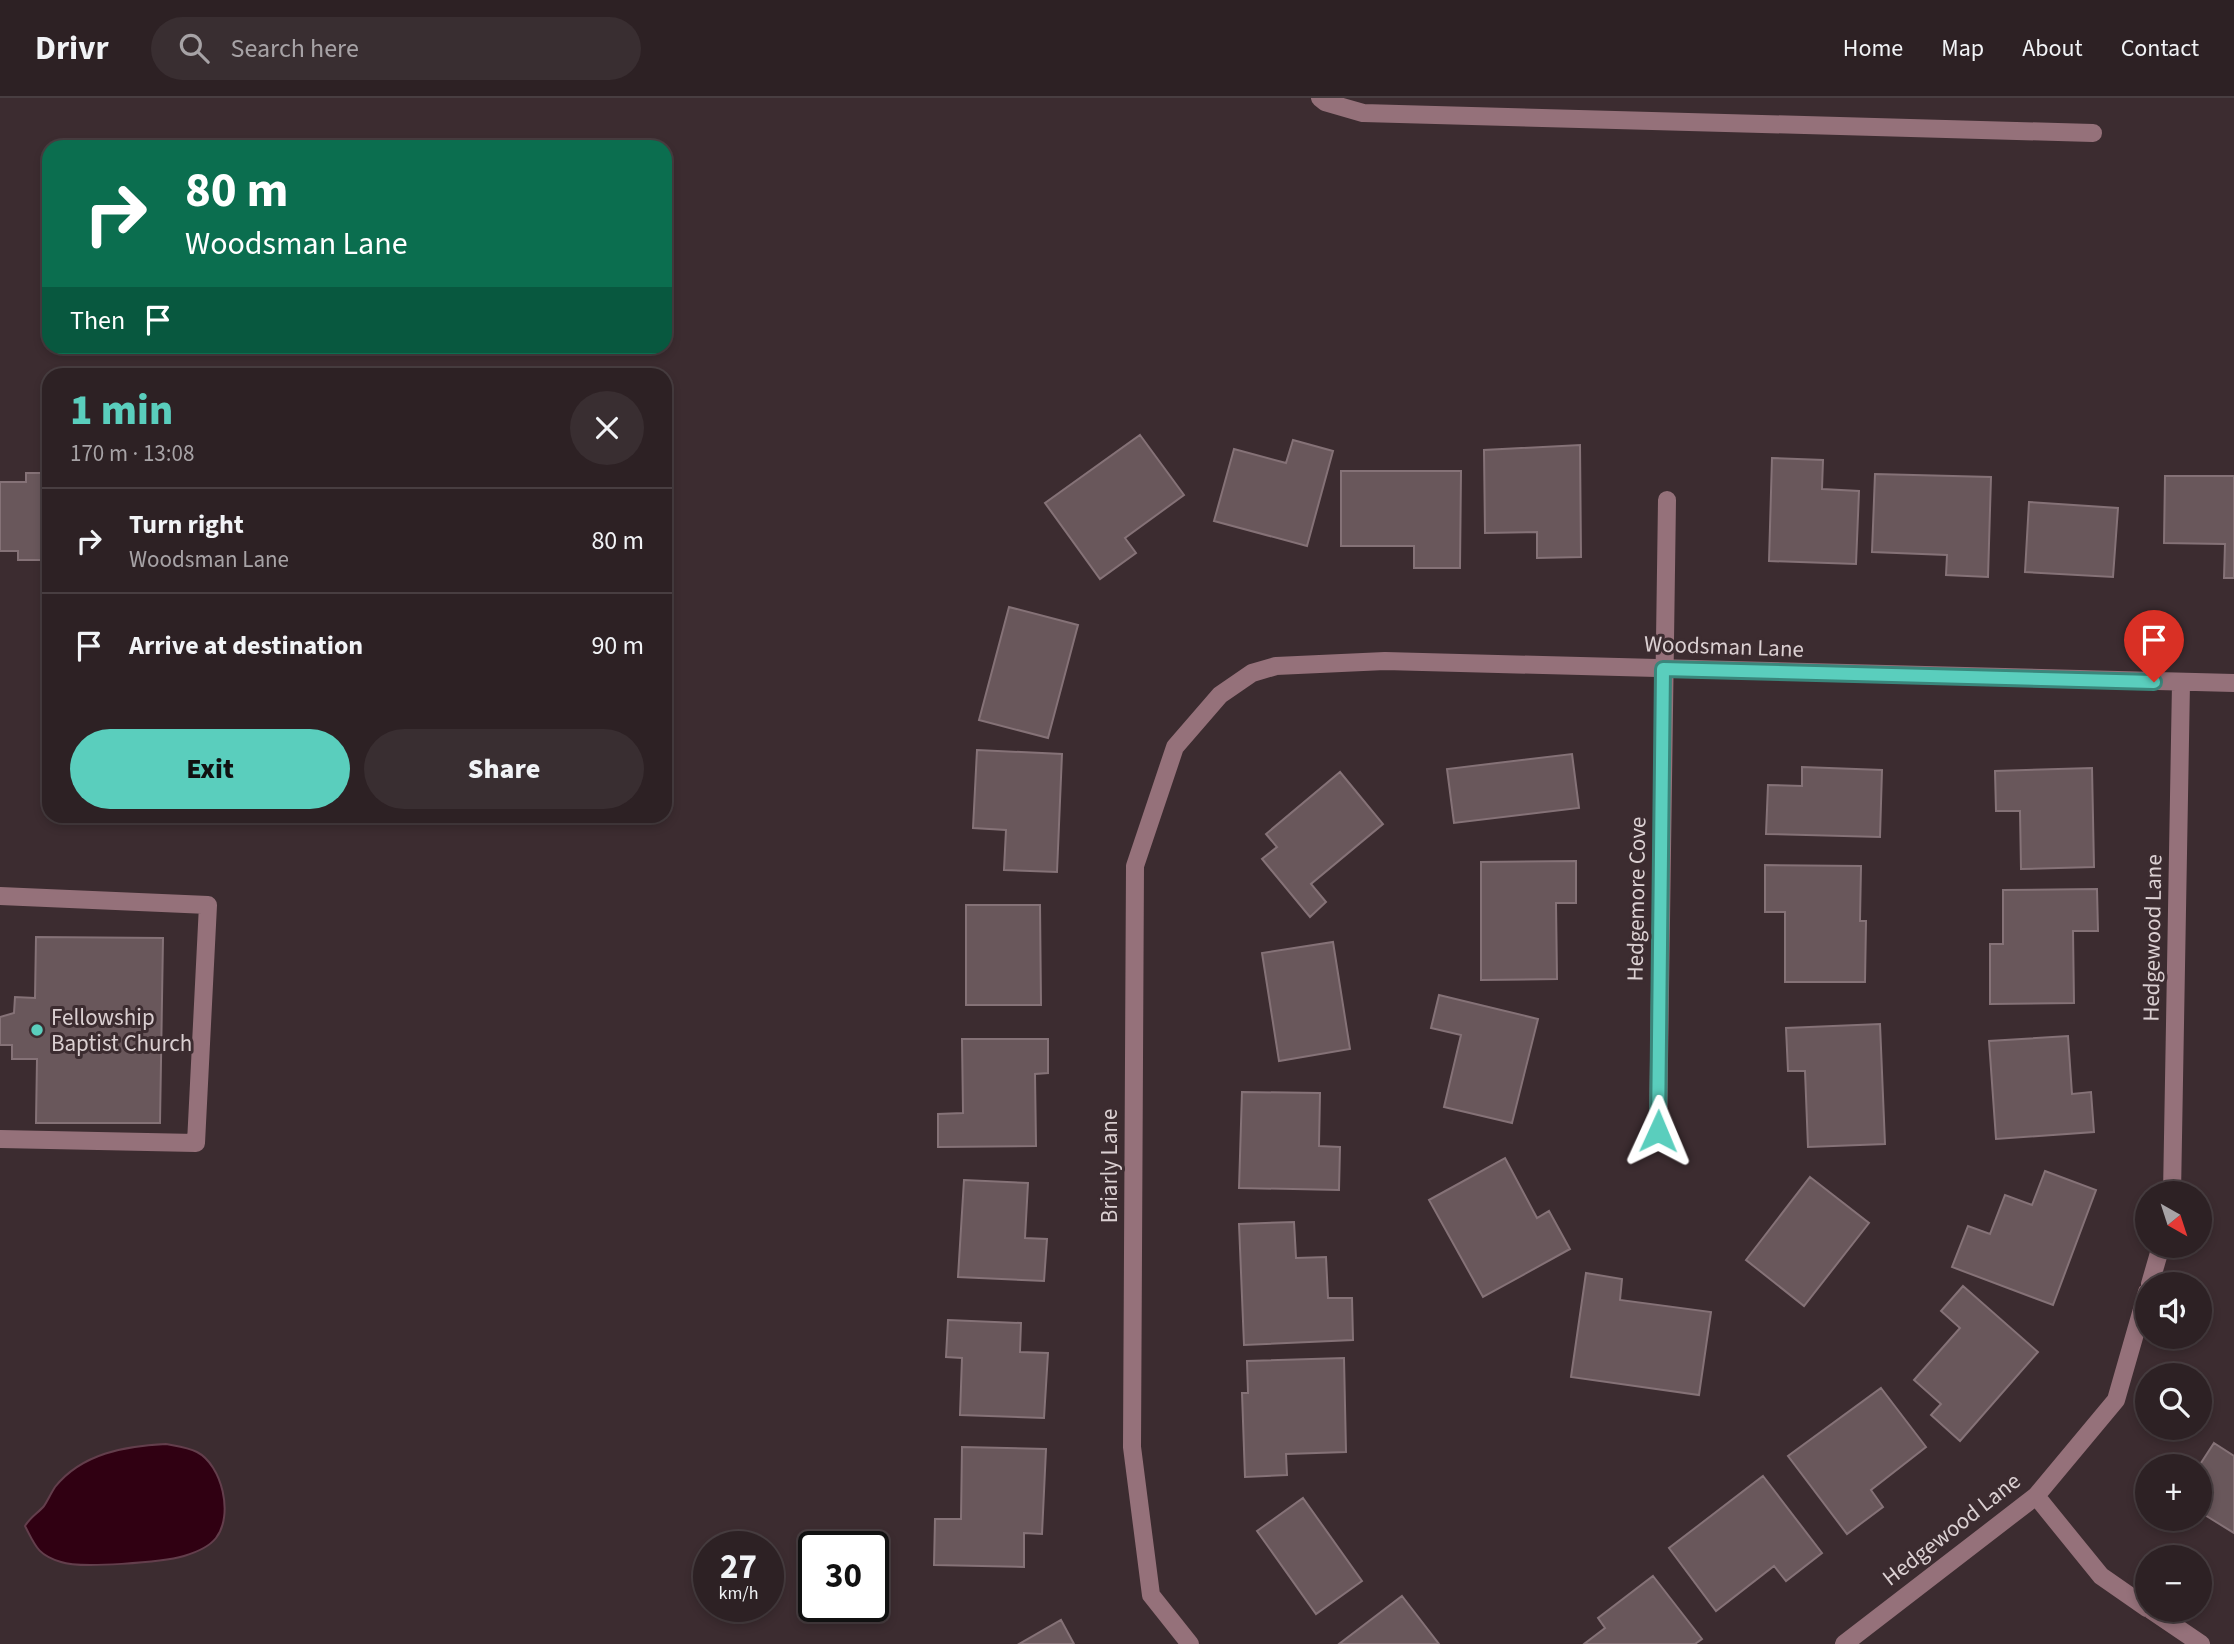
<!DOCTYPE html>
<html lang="en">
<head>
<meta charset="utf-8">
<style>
	:root { --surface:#2d2124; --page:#392e31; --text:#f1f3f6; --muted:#a7a3a6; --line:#483e41; --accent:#5acebd }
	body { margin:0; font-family:"Source Sans 3",sans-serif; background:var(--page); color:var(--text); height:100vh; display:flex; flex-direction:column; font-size:26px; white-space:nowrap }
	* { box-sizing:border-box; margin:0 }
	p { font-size:23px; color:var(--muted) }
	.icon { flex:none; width:38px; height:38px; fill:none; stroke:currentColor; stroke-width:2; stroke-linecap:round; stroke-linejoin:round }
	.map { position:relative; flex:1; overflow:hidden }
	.panel { position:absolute; left:42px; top:270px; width:630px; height:455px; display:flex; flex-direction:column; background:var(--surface); border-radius:21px; box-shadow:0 4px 10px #0003,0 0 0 2px var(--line) }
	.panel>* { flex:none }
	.top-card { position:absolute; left:42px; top:42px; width:630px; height:214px; border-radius:21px; box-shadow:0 4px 10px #0003,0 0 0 2px var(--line); background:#0b6e4f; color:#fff; overflow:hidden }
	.needle { width:46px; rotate:141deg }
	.controls { position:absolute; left:2135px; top:1083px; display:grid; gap:14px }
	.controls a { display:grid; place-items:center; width:77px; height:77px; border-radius:50%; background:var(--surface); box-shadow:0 4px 10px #0003,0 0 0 2px var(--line); font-size:35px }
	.speed { position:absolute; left:693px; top:1433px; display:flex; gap:14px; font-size:35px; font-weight:700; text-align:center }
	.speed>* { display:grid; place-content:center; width:91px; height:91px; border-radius:50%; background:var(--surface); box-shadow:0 4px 10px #0003,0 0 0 2px var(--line); line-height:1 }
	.speed small { font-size:18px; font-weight:400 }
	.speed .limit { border:4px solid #111; border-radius:10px; background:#fff; color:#111 }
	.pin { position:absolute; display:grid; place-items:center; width:60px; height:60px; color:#fff; margin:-72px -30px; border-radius:50% 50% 50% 0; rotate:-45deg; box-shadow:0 0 7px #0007 }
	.pin .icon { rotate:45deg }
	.me { position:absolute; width:77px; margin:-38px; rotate:1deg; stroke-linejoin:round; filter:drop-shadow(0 0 5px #0008) }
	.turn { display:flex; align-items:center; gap:24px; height:147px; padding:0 28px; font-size:32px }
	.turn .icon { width:91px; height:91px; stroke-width:2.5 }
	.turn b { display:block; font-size:49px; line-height:60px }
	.then { display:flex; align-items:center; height:66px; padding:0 28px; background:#0003; gap:14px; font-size:26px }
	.round { display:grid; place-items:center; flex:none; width:74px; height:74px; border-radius:37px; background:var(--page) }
	.headline { display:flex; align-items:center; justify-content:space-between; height:119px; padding:0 28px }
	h1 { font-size:42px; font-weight:800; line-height:52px; color:var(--accent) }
	.primary-button { display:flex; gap:14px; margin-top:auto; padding:14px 28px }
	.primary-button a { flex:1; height:80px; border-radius:42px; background:var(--accent); color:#111; font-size:28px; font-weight:800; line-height:80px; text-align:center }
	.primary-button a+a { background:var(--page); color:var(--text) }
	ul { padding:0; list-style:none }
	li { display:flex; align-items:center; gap:21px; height:105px; padding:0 28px; border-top:2px solid var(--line) }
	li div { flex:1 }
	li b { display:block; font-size:26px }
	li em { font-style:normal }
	header { display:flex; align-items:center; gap:42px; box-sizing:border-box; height:98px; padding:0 35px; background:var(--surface); border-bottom:2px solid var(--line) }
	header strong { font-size:33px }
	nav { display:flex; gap:38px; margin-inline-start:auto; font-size:24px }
	.search { width:490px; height:63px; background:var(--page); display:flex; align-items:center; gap:18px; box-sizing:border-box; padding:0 24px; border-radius:38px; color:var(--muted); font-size:26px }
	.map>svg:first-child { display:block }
	.water { fill:#300012; stroke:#633e4c; stroke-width:2 }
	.building { fill:#69575b; stroke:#857277; stroke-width:2 }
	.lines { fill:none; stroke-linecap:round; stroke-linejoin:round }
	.minor { stroke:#95717a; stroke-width:18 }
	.route-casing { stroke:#3a867b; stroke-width:18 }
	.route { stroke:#5acebd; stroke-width:12 }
	.poi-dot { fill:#5acebd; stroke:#3c2c30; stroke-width:2.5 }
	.labels { text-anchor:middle; stroke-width:6; stroke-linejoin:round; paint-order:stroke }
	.street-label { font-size:23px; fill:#dbd0d2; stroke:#3c2c30 }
	.poi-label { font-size:23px; fill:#dbd0d2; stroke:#3c2c30; text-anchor:start }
</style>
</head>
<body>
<header>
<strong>Drivr</strong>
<div class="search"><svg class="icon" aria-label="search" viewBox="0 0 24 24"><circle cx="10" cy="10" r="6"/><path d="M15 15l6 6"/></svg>Search here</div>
<nav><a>Home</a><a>Map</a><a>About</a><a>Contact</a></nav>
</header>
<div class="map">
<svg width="2234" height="1546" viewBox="0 0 2234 1546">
	<rect width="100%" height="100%" fill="#3c2c30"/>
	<!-- water -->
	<path class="water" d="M166,1346C176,1348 187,1349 197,1354C222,1367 234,1417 216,1440C209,1449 194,1455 184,1458C163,1464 80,1471 61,1464C37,1457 35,1447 25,1428C30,1419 38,1415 44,1408C48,1402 51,1395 55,1389C82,1355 126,1348 166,1346Z"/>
	<!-- building -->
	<path class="building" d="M1140,337L1184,397L1125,440L1136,455L1100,481L1045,405Z
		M1293,342L1333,353L1307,448L1214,423L1234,351L1286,365Z
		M1580,347L1581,459L1537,460V434L1485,435L1484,352Z
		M1772,360L1823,362L1822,391L1859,393L1856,466L1769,463Z
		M1341,373H1461L1460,470H1414V448H1341Z
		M26,375H49V462H18V453H0V384H26Z
		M1875,376L1991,379L1988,479L1946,477L1947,457L1872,454Z
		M2165,378H2234V480H2224L2225,446L2164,445Z
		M2029,404L2118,410L2113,479L2025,474Z
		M1009,509L1078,527L1048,640L979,622Z
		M977,652L1062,656L1057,774L1004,772L1006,732L973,730Z
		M1572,656L1579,710L1454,725L1447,671Z
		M1802,669L1882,672L1880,739L1766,736L1768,687L1802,688Z
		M2092,670L2094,769L2021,771L2020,713H1996L1995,673Z
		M1340,674L1383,726L1311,786L1326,804L1310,819L1262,761L1277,749L1266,736Z
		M1576,763V805H1556L1557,881L1481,882V764Z
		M1765,767L1861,768L1860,823H1866L1865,884H1785V814H1765Z
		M2097,791L2098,833H2073L2074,905L1990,906V846H2003V792Z
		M966,807H1040L1041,907H966Z
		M36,839L163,840L160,1025H36L37,961H12V947H0V919L14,915L15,899L35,900Z
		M1333,844L1350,951L1279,963L1262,855Z
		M1439,897L1538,921L1512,1025L1444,1009L1461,937L1431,930Z
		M1880,926L1885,1046L1808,1049L1805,973H1788L1786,930Z
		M2068,938L2072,996L2091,994L2094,1034L1996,1041L1989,943Z
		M962,941H1048V975L1035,976L1036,1048L938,1049V1016L963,1015Z
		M1242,994L1320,995L1319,1048L1340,1049L1339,1092L1239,1090Z
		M1505,1060L1537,1120L1549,1113L1570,1151L1483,1199L1429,1102Z
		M2045,1073L2096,1092L2053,1207L1952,1169L1968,1128L1990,1136L2005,1097L2032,1107Z
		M1810,1079L1869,1125L1804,1208L1746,1162Z
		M964,1082L1028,1085L1025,1140L1047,1141L1044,1183L958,1179Z
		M1294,1124L1296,1160L1326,1159L1328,1200H1352L1353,1242L1244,1247L1239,1126Z
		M1586,1175L1622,1181L1620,1202L1711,1214L1699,1297L1571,1279Z
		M1963,1188L2038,1254L1960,1343L1931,1317L1941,1306L1914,1282L1960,1230L1941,1213Z
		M948,1222L1021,1225L1020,1254L1048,1255L1044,1320L960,1317L962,1260L946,1259Z
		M1344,1260L1346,1354L1286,1356L1287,1377L1245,1379L1242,1295H1248L1247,1263Z
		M1881,1290L1926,1349L1871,1392L1883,1409L1847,1436L1788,1358Z
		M2214,1345L2234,1358V1435L2200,1414L2199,1368Z
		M962,1349L1046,1351L1042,1436L1024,1435V1469L934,1467L935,1421H961Z
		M1763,1378L1822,1455L1786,1483L1774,1468L1716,1513L1669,1450Z
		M1303,1400L1362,1483L1316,1516L1257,1433Z
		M1653,1478L1702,1541L1695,1546H1584L1605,1530L1598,1520Z
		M1402,1498L1439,1546H1339Z
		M1061,1522L1074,1546H1019Z"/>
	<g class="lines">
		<!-- minor -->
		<path class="minor" d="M1320,0L1325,4L1363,15L2093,35
			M0,798L208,807L196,1045L0,1041
			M1658,1033L1667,402
			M2172,1096L2181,585
			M2150,1186L2161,1148
			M2036,1398L2101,1478L2147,1510
			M2151,1512L2201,1546
			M1190,1546L1151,1497L1132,1349L1135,768L1175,649L1220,597L1252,575L1276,568L1385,563L2234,585
			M1844,1546L2036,1398L2116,1302L2147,1194"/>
	</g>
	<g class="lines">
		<defs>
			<path id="route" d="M1658,1033L1663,571L2154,584"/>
		</defs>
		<!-- route casing -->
		<use href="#route" class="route-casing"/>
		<!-- route -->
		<use href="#route" class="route"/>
	</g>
	<!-- markers -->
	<circle class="poi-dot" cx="37" cy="932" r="7"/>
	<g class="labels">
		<!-- street labels -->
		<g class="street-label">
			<text transform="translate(1724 548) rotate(2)" y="8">Woodsman Lane</text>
			<text transform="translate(1636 801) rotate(-89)" y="8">Hedgemore Cove</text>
			<text transform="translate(2152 840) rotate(-89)" y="8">Hedgewood Lane</text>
			<text transform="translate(1109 1068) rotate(-90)" y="8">Briarly Lane</text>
			<text transform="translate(1951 1431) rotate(-38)" y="8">Hedgewood Lane</text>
		</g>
		<!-- poi labels -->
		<g class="poi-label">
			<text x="51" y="927">Fellowship<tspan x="51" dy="26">Baptist Church</tspan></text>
		</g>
	</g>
</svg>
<div class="controls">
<a><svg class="needle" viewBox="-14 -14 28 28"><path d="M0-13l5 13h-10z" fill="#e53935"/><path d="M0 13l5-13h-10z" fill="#a7a3a6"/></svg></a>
<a><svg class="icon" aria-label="sound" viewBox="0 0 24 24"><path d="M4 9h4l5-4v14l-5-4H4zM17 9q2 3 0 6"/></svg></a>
<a><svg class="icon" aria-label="search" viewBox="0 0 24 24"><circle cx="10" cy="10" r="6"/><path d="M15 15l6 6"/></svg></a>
<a>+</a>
<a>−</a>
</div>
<div class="speed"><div>27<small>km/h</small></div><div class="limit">30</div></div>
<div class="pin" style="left:2154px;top:584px;background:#d93025"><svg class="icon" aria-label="arrive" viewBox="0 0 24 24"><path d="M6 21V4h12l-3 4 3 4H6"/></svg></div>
<svg class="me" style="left:1658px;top:1033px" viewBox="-20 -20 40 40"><path d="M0-17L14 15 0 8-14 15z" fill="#5acebd" stroke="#fff" stroke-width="4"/></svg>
<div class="top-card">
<div class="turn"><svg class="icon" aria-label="right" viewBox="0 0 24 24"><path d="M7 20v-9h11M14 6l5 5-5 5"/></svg><div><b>80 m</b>Woodsman Lane</div></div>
<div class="then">Then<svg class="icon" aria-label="arrive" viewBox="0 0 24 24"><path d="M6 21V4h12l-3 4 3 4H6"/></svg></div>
</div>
<section class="panel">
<div class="headline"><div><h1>1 min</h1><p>170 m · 13:08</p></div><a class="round"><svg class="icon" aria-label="close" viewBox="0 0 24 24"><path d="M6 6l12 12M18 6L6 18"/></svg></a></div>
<ul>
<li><svg class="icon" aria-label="right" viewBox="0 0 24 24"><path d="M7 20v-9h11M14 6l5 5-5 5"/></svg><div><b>Turn right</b><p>Woodsman Lane</p></div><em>80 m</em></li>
<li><svg class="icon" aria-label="arrive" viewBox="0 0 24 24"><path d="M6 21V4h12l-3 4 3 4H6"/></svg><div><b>Arrive at destination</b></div><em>90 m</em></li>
</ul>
<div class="primary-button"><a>Exit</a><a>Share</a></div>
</section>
</div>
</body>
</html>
